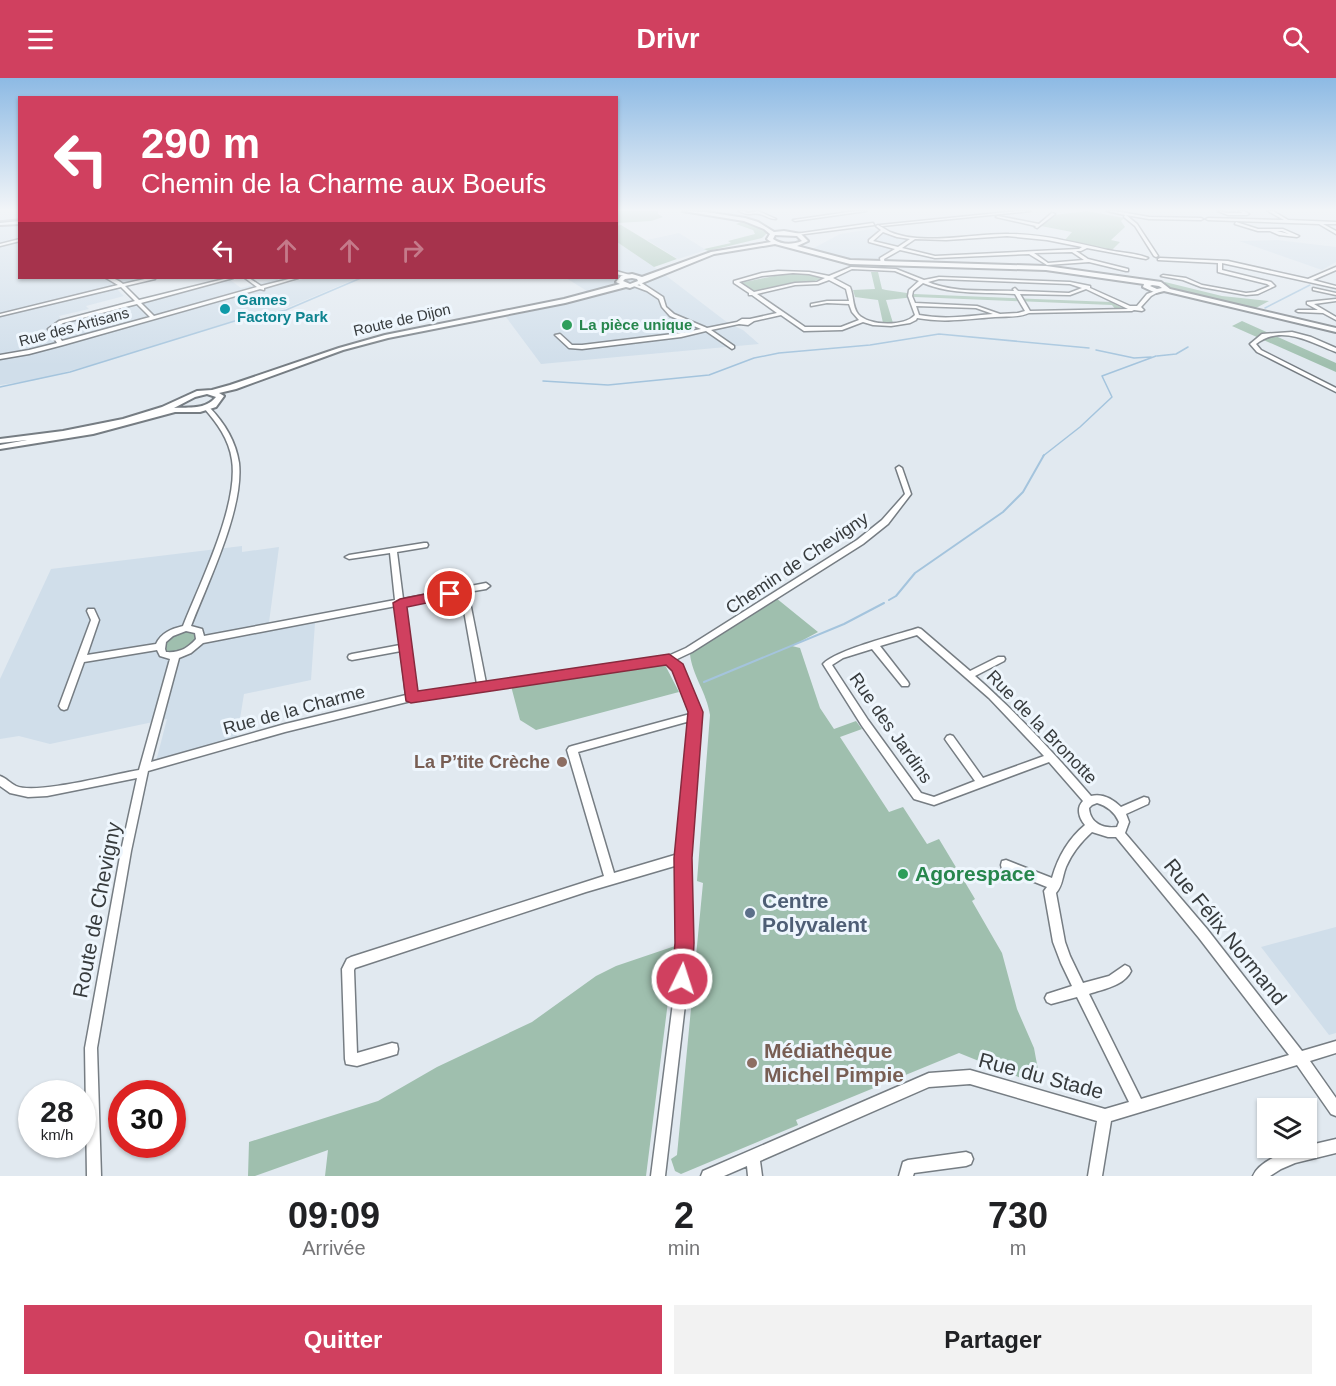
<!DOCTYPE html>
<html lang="fr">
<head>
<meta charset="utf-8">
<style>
	:root { --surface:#fff; --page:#f2f2f2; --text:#202124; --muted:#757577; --accent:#d0405f }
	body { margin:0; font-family:Helvetica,sans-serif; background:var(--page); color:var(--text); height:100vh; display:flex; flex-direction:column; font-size:22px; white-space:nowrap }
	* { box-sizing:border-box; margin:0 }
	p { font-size:20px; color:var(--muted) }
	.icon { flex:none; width:33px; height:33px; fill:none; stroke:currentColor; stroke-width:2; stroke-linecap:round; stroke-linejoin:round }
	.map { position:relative; height:1098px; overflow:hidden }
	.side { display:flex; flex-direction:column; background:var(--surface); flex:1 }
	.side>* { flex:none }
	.guide { position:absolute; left:18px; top:18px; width:600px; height:183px; border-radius:0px; box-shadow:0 2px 4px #0004; background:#d0405f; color:#fff; overflow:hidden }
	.controls { position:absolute; left:1257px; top:1020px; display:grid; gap:12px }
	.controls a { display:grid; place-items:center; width:60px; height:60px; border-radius:0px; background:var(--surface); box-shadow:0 2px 4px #0004; font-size:30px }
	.speed { position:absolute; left:18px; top:1002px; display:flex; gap:12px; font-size:30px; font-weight:700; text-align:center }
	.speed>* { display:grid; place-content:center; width:78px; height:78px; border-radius:50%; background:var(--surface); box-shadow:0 2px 4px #0004; line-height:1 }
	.speed small { font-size:15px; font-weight:400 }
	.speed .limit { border:9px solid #d22; background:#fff; color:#111 }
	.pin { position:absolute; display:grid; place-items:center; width:51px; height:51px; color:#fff; margin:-26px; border:3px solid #fff; border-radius:50%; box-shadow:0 2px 6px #0007 }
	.me { position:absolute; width:66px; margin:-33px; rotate:4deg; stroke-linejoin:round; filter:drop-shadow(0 0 4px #0008) }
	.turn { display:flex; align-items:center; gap:21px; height:126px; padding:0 24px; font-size:27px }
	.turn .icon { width:78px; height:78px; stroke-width:2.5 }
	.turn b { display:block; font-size:42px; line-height:51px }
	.lanes { display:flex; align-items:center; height:57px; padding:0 24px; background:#0003; justify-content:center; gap:30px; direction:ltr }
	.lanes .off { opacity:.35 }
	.eta { display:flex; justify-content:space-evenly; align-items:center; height:102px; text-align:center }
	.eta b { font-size:36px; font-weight:700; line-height:42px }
	.button { display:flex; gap:12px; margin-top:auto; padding:12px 24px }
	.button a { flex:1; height:69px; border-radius:0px; background:var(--accent); color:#fff; font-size:24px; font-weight:700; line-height:69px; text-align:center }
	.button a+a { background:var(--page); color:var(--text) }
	header { display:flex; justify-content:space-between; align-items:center; height:78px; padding:0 24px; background:var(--accent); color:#fff; font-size:27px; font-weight:700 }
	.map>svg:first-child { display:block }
	.built { fill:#d0deea }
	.green { fill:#9fbfae }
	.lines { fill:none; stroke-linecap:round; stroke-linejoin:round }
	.stream-far1 { stroke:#a4c4dd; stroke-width:1.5 }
	.stream { stroke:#a4c4dd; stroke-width:2 }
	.minor-casing { stroke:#767d83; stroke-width:3 }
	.major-casing { stroke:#767d83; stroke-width:4 }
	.minor { fill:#fff; fill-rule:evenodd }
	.major { fill:#fff; fill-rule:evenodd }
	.tram { stroke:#8b9195; stroke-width:1.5 }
	.route { fill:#d0405f; stroke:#872a3e; stroke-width:1.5 }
	.culture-dot { fill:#0f9aa8; stroke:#eef6fd; stroke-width:2 }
	.leisure-dot { fill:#2e9e5b; stroke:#eef6fd; stroke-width:2 }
	.education-dot { fill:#8d6e63; stroke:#eef6fd; stroke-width:2 }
	.service-dot { fill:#5c6f8a; stroke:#eef6fd; stroke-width:2 }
	.labels { text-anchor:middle; stroke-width:6; stroke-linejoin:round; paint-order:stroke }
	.far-culture-label { font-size:15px; font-weight:bold; fill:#0d838f; stroke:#eef6fd; text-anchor:start }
	.far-street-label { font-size:15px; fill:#373b3d; stroke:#eef6fd }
	.far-leisure-label { font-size:15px; font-weight:bold; fill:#27864d; stroke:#eef6fd; text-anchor:start }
	.street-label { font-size:18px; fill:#373b3d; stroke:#eef6fd }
	.education-label { font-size:18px; font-weight:bold; fill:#785e54; stroke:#eef6fd; text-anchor:end }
	.near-leisure-label { font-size:21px; font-weight:bold; fill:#27864d; stroke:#eef6fd; text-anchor:start }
	.near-service-label { font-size:21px; font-weight:bold; fill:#4e5e75; stroke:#eef6fd; text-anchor:start }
	.near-street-label { font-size:21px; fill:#373b3d; stroke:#eef6fd }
	.near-education-label { font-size:21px; font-weight:bold; fill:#785e54; stroke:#eef6fd; text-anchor:start }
</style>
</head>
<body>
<header><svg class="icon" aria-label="menu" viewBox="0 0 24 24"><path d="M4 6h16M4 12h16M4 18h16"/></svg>Drivr<svg class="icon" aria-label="search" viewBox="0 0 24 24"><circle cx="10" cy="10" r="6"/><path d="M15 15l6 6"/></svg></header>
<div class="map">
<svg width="1336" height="1098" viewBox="0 0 1336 1098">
	<rect width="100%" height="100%" fill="#e1e9f0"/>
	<!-- built -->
	<path class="built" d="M19,144L20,200H161L117,211L124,218L86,228L89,231L59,238L63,244L229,201L241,210L277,201L284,206L307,200H358L284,231L253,237L106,283L36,302L0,307V146Z
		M872,151L911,161L878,182H854L812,171L840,156Z
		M679,155L706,172L678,181L647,162Z
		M1277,162L1336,169V184L1322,192L1239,163Z
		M617,164L660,193L728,245L743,252L759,266L541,286L506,239L595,218L566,200H616Z
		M242,468V474L279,469L268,552L315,545L311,602L244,616L237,659L154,691L167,641L50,666L19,658L0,661V601L51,491Z
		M1336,849V955L1329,957L1261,869Z"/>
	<!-- green -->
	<path class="green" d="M617,133H658V136L663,139L651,143L617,145Z
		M1087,133L1124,140L1121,143L1125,149L1111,162L1120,164L1112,172L1065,162L1072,154L1041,148L1054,137Z
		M744,143L768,154L762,160L708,173L704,171L731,165L728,163L755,156L753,152L736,146Z
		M621,147L677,181L654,189L617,164V148Z
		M871,194H878L882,211L886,212L914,216L1111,224L1124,231L1116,232L1112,227L915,219L886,222L893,245H883L878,222L855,219L853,212L875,211Z
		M784,196H807L826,200C820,203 756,214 752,213C748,212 743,208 740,205Z
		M1165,204L1222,218L1269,223L1254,231L1170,210L1164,207Z
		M1242,243L1336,285V294L1232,248Z
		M776,520L818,554L792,568L800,570L820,630L834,651L856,643L862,651L840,659L889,734L903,729L927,766L939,761L975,821L972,823L1002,875L1017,931L1034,970L1041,1008L959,975L796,1042L798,1047L681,1096L675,1093L671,1081L677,1077L703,805L697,803L710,637C707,615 692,597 690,576Z
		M183,553L195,556V563C186,570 177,578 165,572L164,566L169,559Z
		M664,585L679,614L536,652L520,642L511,608Z
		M675,868L646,1098H325L328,1072L255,1098H248L249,1064L378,1023L437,989L532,944L596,898L616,888Z"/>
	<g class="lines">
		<!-- stream-far1 -->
		<path class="stream-far1" d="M1265,230L1310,207
			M1096,272L1134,280L1151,279
			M1157,278L1176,276L1188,269
			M543,303L608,307L709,297L754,280L779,275L870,267L939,256L1089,270
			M0,309L70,294L238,242L286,232L361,200
			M1043,378L1080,349L1112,319L1102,298L1156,278"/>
		<!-- stream -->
		<path class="stream" d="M889,522L896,518L915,495L1003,434L1023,414L1044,377
			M704,604L844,546L884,525"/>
		<defs>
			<path id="minor" d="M739,133H744L748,135L758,133L776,141C770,141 767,138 760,136C751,134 750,139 739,133Z
				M856,133H866L795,143L793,142Z
				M1018,133H1030L882,148L880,147Z
				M1107,133H1115L1149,139L1201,140L1203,141L1201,142L1149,141L1126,137L1137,146L1158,178L1156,179L1154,178L1135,148L1124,139L1125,137Z
				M1218,133L1228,135H1242L1240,133H1244L1249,136L1247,137H1228Z
				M1268,133H1273L1288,142L1336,144V146H1323L1336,153V156L1319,146L1208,142L1206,141L1208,140L1284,142Z
				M1052,135L1055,136L1037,150L1035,149L1036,148L996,139L998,138L1039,146Z
				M1236,144L1258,151H1283L1299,158L1297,159L1279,157L1270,153H1258L1235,146ZM1277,153H1282L1289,156Z
				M873,145L874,147L797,157L795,156Z
				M878,147C882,149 886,152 890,154C923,168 973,155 1009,156C1043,156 1075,165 1108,172C1121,175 1136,175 1148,180L1146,181L1087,170L1081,173H1076L1088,181L1128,191V193H1126L1089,184L1047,187L1029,176L935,180L900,172L884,181L885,186L883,187L881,186L880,180L895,171L869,164V162L881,152L876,148ZM883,154L897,159L910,161L898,169L873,163ZM1007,158L1047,162L1082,169L1079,171L935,178L902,170L915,161L946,162ZM1072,174L1084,182L1048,185L1034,175Z
				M20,161V163L0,168V166Z
				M1160,180L1228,183L1308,201L1336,189V192L1313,202L1336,208V210L1222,185V192L1271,204L1275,208L1258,216L1246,217L1201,209L1183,202L1161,198L1163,197L1186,200L1202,207L1246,215L1255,214L1270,208L1267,206L1218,194V185L1158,182V181Z
				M851,189L896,191L924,202L939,199L1070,204L1090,208V210L1130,228H1137L1147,216L1158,212L1160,213L1151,218L1141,229L1144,232L1142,233L1134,232L1132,233L1029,235C1018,240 1007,238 995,239C968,241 944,245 917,240L916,242L910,245L891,248L873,247L863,244L842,252L804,253L781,237L754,243L748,247L739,246L711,252L734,268V270L732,271L706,253L681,259L582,271L569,270L555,257L560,256L572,267H582L681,255L701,251L670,238L662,229L659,221L647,213L631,207L633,206L641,208L638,205L640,204L663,219L666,229L674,236L707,250L737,244L742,241H750L777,235L752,217H749V215L734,205V203L762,195L778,193L809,194L829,198ZM852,191L895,193L919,203L909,212L908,218L915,237C904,249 868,248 858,236C852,228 854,218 850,209L833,200ZM793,195L809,196L825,200L817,204L795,205L754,214L739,204L762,198ZM939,201L1070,206L1082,210L1069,215L1018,213L1015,210L1013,211L1014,213C985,212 954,215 928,204ZM829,202L846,211L849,223H827L811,226V228L827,225L849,226L852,234L859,242L841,249H805L757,216L795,207L818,206ZM923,205C952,217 984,214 1015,216L1025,233L1018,235L1000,236L977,228L915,225L912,218L913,213ZM1086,211L1128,231L1030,233L1020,216L1070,217ZM916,228L976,230L993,236C968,238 945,242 919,237Z
				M616,193L630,197V198L628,199L616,196Z
				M106,200C112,199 118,202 123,206L149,200H155V201L125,208L139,222L228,200H233L141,225L154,238L257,209L245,200H249L261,208L293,200H298L264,210V212L260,211L63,267L29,276L0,281V277L29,272L57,265L48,251L59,243L135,223L121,209L0,238V236L118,207ZM137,226L150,239L62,263L54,251L63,245Z
				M1313,210L1336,215V217L1313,212Z
				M1336,221V223L1314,226L1336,239V242L1323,235L1298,234L1296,233L1298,232H1318L1307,226V224Z
				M1292,254L1311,259L1336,270V274C1310,264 1281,246 1256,266L1261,272L1336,310V314L1257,274L1250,266L1262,256Z
				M207,328L209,329C224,344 236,364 239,385C244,431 208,504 191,548L202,551L204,558L395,522L390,475L349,481L345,479L349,477L424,465H427L428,467L427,469L397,474L403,521L486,505L490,508L486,511L468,514L486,605L668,578L686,570L857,462L882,442L905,416L896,390L899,388L902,390L911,416L888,446L863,466L692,574L675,582L682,590L700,634V638L688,780L690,865L688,901L665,1098H651L676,901L678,865V787L586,814L355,890L354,892L357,975L392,965L397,966L398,971L397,976L357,988L346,986L345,981L342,891L347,881L351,879L604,798L567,672L569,669L572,668L690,636L674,592L667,584L411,623L285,654L148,693L131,773L97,970L101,1098H87L85,970L121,773L137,700L47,718L28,719L10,715L0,708V698C6,700 10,705 16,708C36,717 114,696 139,692L170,581L160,578L157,572L84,584L67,631L64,632L61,631L59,628L91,542L87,533L88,531H94L99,542L87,577L156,566C161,555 171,551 183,548C200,505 239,427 232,382C229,361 217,345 204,330ZM461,516L477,606L415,615L404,526ZM396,528L400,567L352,576L349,577L348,579L349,581L352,582L401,573L406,617L285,646L151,684L179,580L191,575L203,565ZM186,553L195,555L196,561C187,571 179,575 166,574L165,571L166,564L173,558ZM690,643L678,776L614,795L578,674Z
				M918,550L921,551L970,593L998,579H1004L1005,581L1004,583L975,598C1017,635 1055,676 1091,718C1102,715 1113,721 1121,729L1144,719L1148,720L1149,723L1148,726L1126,736L1129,744L1125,755L1207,851L1302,973L1336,963V975L1310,983L1336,1020V1038L1331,1036L1297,987L1111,1043L1102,1098H1088L1097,1043L970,1006L929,1009L760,1083L762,1098H748L747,1088L724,1098H701L703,1093L929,995L970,992L1105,1031L1129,1024L1077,919L1051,926L1047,924L1045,920L1047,916L1072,908L1061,885L1053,864L1044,813L1047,809L1002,791L1001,787L1002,783L1006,782L1052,800C1058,779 1068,761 1085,747C1079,740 1076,730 1083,723L1049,684L934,727L914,721L862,648L823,586C836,572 896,557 918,550ZM917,557L989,620L1044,678L983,700L953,658L950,657L947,658L945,661L947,664L975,703L934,719L921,715L868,642L832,587L843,580L872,571L902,608H908L909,606L908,604L880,568ZM1097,725C1107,728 1115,734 1119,744L1117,749C1103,751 1090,745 1089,730L1092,727ZM1092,754L1108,759H1116L1199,860L1289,977L1141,1021L1089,916C1103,911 1124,908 1131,893L1129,889L1125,887L1109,898L1083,905L1070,878L1065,864L1056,815C1063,807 1062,799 1066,789C1072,775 1081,764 1092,754Z
				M1336,1061V1075L1295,1085L1281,1091L1270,1098H1253C1259,1083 1290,1070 1306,1070V1068Z
				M966,1074L971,1076L973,1081L971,1086L966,1088L914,1095L913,1098H899L903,1084L908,1082Z"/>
			<path id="major" d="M683,133L706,134L745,140L758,144L774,154L784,153L801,156L808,163L797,168L850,182L1046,188L1161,204L1170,211L1336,250V254L1164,213L1156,215L1143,209L1144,206L1046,192L850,186L775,166L714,176L630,210L626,209L565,225L388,260L343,272L236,311L219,315L224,318L216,329L200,334H175L93,356L0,371V367L27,362L0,365V361L63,353L123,341L162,329L197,313L212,312L230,307L339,270L385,257L564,221L620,206L616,204L621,198L632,196L642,199L711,174L771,164L767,161L770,156L764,151L744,143ZM775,157L797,158L802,163C792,167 782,167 773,161ZM632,200L637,201L638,203L630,206L623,203L625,201ZM1152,207L1159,208L1162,210L1157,211L1150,208ZM207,316L216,319C205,332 190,329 174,330L195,319Z
				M20,143V146L0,147V145Z"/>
		</defs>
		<!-- minor casing -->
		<use href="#minor" class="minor-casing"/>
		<!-- major casing -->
		<use href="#major" class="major-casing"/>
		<!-- minor -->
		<use href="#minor" class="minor"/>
		<!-- major -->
		<use href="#major" class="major"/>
		<!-- tram -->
		<path class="tram" d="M0,143L20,141"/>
	</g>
	<!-- sky -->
	<linearGradient id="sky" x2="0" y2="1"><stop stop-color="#8dbae4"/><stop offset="0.46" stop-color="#f2f5f8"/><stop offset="1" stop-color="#f2f5f8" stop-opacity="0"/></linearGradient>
	<rect width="1336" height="287" fill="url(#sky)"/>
	<!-- route -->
	<path class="route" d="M450,511L455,512L457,516L455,519L407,529L418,613L669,576L683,586L703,634L692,780L694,865L692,901L689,908L682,911L675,908L672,901L675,865L674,780L688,634L672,593L666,587L411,625L406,623L393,525L400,521Z"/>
	<!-- markers -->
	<circle class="culture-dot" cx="225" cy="231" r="6"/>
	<g class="leisure-dot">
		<circle cx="567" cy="247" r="6"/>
		<circle cx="903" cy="796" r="6"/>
	</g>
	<g class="education-dot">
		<circle cx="562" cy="684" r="6"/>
		<circle cx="752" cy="985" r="6"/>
	</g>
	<circle class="service-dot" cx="750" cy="835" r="6"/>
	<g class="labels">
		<!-- far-culture labels -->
		<g class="far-culture-label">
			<text x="237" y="227">Games<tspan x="237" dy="17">Factory Park</tspan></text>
		</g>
		<!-- far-street labels -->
		<g class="far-street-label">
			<text transform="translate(402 242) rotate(-13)" y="5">Route de Dijon</text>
			<text transform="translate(74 249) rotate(-15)" y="5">Rue des Artisans</text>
		</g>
		<!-- far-leisure labels -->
		<g class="far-leisure-label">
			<text x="579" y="252">La pièce unique</text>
		</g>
		<!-- street labels -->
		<g class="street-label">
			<text transform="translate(797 485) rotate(-34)" y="6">Chemin de Chevigny</text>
			<text transform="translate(294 632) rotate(-15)" y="6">Rue de la Charme</text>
			<text transform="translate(1042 649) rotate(46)" y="6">Rue de la Bronotte</text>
			<text transform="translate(891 650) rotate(55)" y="6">Rue des Jardins</text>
		</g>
		<!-- education labels -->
		<g class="education-label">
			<text x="550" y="690">La P’tite Crèche</text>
		</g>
		<!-- near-leisure labels -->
		<g class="near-leisure-label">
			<text x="915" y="803">Agorespace</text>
		</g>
		<!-- near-service labels -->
		<g class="near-service-label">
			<text x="762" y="830">Centre<tspan x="762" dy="24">Polyvalent</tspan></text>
		</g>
		<!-- near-street labels -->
		<g class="near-street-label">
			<text transform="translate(97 832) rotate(-79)" y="7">Route de Chevigny</text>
			<text transform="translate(1225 854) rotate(51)" y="7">Rue Félix Normand</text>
			<text transform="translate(1041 998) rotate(15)" y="7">Rue du Stade</text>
		</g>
		<!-- near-education labels -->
		<g class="near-education-label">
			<text x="764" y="980">Médiathèque<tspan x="764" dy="24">Michel Pimpie</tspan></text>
		</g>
	</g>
</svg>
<div class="controls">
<a><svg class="icon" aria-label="layers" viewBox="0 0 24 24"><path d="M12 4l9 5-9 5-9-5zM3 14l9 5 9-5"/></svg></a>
</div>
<div class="speed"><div>28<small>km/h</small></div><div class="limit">30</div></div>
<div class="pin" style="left:450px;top:516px;background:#d93025"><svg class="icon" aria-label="arrive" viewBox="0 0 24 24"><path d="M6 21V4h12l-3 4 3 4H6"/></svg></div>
<svg class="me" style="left:682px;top:901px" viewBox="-20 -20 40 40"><circle r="17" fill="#d0405f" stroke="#fff" stroke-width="3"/><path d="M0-11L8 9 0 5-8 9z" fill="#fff"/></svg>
<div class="guide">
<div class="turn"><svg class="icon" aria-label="left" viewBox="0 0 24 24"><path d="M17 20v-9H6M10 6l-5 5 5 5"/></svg><div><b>290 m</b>Chemin de la Charme aux Boeufs</div></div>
<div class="lanes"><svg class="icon" aria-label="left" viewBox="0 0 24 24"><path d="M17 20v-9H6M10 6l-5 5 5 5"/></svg><svg class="icon off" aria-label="ahead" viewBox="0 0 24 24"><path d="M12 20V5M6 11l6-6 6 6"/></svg><svg class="icon off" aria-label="ahead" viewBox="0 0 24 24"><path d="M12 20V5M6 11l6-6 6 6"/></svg><svg class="icon off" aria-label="right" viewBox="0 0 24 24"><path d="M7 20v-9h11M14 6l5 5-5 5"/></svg></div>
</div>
</div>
<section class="side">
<div class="eta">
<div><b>09:09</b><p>Arrivée</p></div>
<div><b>2</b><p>min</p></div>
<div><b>730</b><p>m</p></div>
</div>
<div class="button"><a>Quitter</a><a>Partager</a></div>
</section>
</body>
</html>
